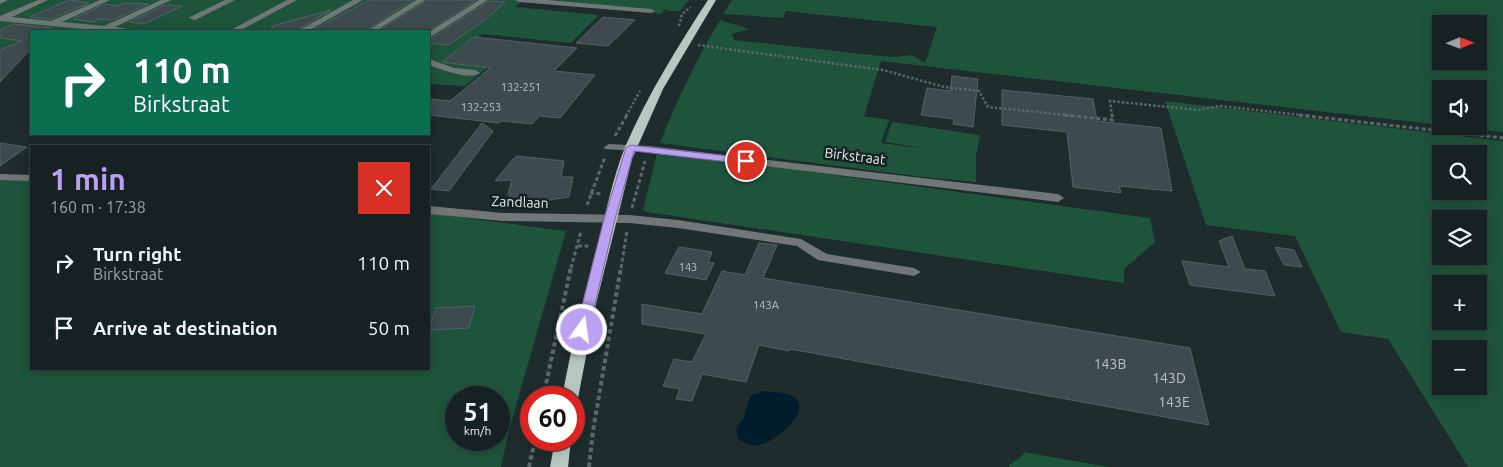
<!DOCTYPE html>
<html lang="en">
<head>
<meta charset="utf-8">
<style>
	:root { --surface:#162121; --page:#232e2e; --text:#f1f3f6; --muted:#9ea3a5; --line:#353e3f; --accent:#bca0f2 }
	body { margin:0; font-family:Ubuntu,sans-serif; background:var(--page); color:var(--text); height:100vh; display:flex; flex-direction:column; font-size:19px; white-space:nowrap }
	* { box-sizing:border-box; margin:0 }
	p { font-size:16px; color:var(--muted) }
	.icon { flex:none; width:28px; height:28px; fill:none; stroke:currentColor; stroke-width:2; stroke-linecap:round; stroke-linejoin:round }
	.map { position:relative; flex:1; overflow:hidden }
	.drawer { position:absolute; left:30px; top:145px; width:400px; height:225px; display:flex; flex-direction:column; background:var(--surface); border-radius:0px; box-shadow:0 2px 12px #0003,0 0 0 1px var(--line) }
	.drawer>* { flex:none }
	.guide { position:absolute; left:30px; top:30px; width:400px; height:105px; border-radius:0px; box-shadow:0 2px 12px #0003,0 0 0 1px var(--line); background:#0b6e4f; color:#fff; overflow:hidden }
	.needle { width:32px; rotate:89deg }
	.buttons { position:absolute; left:1432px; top:15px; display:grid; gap:10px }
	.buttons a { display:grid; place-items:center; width:55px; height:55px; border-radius:0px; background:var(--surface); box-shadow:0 2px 12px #0003,0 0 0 1px var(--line); font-size:25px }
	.speed { position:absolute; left:445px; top:386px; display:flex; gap:10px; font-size:25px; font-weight:700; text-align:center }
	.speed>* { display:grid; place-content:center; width:65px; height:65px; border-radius:50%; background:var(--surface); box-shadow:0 2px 12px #0003,0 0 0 1px var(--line); line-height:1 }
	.speed small { font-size:12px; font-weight:400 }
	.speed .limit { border:8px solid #d22; background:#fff; color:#111 }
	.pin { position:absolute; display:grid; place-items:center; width:42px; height:42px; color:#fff; margin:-21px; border:2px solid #fff; border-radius:50%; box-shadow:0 1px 5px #0007 }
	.me { position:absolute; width:55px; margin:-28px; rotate:14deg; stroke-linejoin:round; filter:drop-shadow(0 0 4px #0008) }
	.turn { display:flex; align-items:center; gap:18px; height:105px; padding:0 20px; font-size:22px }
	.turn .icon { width:65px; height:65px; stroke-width:2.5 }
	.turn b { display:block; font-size:35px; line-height:42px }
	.round { display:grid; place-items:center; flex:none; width:52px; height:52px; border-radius:0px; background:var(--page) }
	.summary { display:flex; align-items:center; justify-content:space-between; height:85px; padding:0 20px }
	h1 { font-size:30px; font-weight:700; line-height:38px; color:var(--accent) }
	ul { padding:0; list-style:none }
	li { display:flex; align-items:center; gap:15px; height:65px; padding:0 20px }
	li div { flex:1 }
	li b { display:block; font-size:19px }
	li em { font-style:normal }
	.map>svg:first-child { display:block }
	.green { fill:#1e543b; fill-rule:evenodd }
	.water { fill:#001c2d }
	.building { fill:#3d4a4e; stroke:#546266 }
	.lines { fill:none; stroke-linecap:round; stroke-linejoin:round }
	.path-far2 { stroke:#5c6868; stroke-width:2.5; stroke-dasharray:2.5 2; stroke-linecap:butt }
	.path-far1 { stroke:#5c6868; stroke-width:3; stroke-dasharray:4 2.5; stroke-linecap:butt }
	.path { stroke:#5c6868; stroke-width:4; stroke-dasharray:4.5 3; stroke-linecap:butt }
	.minor { fill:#717776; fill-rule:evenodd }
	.major { fill:#b9c7c3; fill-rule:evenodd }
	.route { fill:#bca0f2; stroke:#7a689d }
	.labels { text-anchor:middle; stroke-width:5; stroke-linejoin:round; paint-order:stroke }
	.number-label { font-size:11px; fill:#bbc4c6 }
	.street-label { font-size:14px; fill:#e5edee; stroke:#152222 }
	.near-number-label { font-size:14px; fill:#bbc4c6 }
</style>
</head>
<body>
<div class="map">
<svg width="1503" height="467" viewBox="0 0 1503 467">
	<rect width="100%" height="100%" fill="#1e2c2c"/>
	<!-- green -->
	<path class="green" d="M0,0H689L680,11H669L665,9L661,14L522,1L515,7L599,15L571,43L482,34L460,52L499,58L465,86L429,84V31H31V51L0,49Z
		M732,0H1503V132L1449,126H1479V89H1441V125L881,61L864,116L889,120L881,143L932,150L885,142L892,122L980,135L976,156V182L923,177L660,143C677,100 696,60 720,20L749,29L732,34L734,40L891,57L912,55L925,63L937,27L786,11L783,18L723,14ZM1441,24H1479V61H1441Z
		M1165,101L1503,141V467H1468L1388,339L1341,332L1295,236L1206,225ZM1441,154H1479V191H1441ZM1441,219H1479V256H1441ZM1441,284H1479V321H1441ZM1441,349H1479V386H1441Z
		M657,153L767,166L1150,218L1155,242L1124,269V283L647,212L643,210Z
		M0,180H31V369H429V213L566,231L508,434L501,467H0ZM456,398H499V440H456Z
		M1024,452L1109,467H1009V465L1021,457Z"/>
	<!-- water -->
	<path class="water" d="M763,391C771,392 783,392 790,395C819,408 773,444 758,445C750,446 745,443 739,440L736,429L744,417L750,396Z"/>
	<!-- building -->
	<path class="building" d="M69,0L89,3L51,19L30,17Z
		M369,0H412L365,31H311Z
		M427,0H476L428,31H379Z
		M489,1L505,2L485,20L448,45L429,43V40Z
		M123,3L148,4L112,20L100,19L92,22L73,19L105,4L118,6Z
		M165,5L182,6L144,24L129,22Z
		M331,10L296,31H272V26Z
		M603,17L635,20L608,46L576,43Z
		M13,24L51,28L48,31H31V49L0,82V50L22,41L0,38V30Z
		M474,37L577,48L554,71L595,75L560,118L539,116L532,124L501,121L499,123L429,115V99L450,101L490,68L442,62Z
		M952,76L978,79L973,127L953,124L954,119L921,115L927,88L950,91Z
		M1002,90L1093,99L1097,121L1161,128L1172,191L1119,186L1121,193L1073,187L1067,132L1002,125Z
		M482,123L493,131L449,191L431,189Z
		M0,143L27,147L0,166Z
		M517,156L564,161L561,177H573L569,197L549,200L548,204L516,205L508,194L512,180L495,181L513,159Z
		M1232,236L1245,269L1265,271L1275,296L1190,285L1182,261L1229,267L1219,241Z
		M759,243L777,245L763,278L1190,348L1209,425L790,349L789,351L759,345L746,382L702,374L692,401L676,399L680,389L663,386L674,359L692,362L706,334L642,324V304L702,314L722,271L745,275Z
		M679,247L712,252L708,262L714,263L706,280L665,273Z
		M1275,247L1294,250L1302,267L1284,265Z
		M475,306L469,328L429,330L436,308Z"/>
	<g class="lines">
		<!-- path-far2 -->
		<path class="path-far2" d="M679,26L682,14L691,7
			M698,45L883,70L944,87L979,91L988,107L1076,116
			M626,116L640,91
			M1112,116L1110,101L1198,110L1220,106L1310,116"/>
		<!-- path-far1 -->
		<path class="path-far1" d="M1064,115L1113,120L1112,115
			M1299,115L1503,138
			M615,136L627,115
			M590,193L603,194
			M587,205L605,157
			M632,208L645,161
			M578,246H590
			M571,268L581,231
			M621,268L627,231"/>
		<!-- path -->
		<path class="path" d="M543,398L571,267
			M529,467L535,440
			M589,467L593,431L621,267"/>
		<!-- minor -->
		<path class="minor" d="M0,0H8L0,4Z
			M38,0H48L12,17L51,21L100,0H110L62,22L104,26L161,0H171L115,27L128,29L132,31H103L0,21V16Z
			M225,0H235L195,20L188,18Z
			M287,0H297L239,31H229Z
			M353,0H363L308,31H298Z
			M416,0H425L376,31H367Z
			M479,0H488L429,38V32Z
			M515,0H547L651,9L655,11L651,13L519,2Z
			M429,59L454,68L475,70L480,73C469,81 441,69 429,65Z
			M609,144L649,146L1058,194L1064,198L1058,202L649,152L605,149L604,147Z
			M0,174L31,175V181L0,180Z
			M429,206L503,213L629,215L678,220L801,239L827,254L914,268L921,272L914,276L818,260L797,246L678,228L629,223L503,221L429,214Z"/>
		<!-- major -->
		<path class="major" d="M708,0H716L663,89L632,159L596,304L578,398L574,403V398H562C571,348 583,299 596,250C606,215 612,178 626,145C648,94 678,46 708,0Z
			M555,440H571L568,467H550Z"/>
	</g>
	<!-- route -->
	<path class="route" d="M630,145L746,158L751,161L746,164L634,151L615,219L589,330L587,333H578L576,330L604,219L626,148Z"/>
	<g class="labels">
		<!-- number labels -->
		<g class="number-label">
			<text x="521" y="91">132-251</text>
			<text x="481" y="111">132-253</text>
			<text x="688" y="271">143</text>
			<text x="766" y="309">143A</text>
		</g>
		<!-- street labels -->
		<g class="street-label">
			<text transform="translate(855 156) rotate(7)" y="5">Birkstraat</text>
			<text transform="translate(520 202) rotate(2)" y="5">Zandlaan</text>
		</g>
		<!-- near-number labels -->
		<g class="near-number-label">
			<text x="1110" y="369">143B</text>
			<text x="1169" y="383">143D</text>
			<text x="1174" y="407">143E</text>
		</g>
	</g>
</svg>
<div class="buttons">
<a><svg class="needle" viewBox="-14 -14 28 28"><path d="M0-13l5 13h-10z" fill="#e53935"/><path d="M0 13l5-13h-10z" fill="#9ea3a5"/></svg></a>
<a><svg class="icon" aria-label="sound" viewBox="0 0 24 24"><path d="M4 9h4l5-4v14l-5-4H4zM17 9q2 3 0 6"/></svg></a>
<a><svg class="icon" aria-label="search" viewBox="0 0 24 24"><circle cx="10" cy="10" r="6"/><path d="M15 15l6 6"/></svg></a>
<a><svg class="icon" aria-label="layers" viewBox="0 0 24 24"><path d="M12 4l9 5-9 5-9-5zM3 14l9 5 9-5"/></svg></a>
<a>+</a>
<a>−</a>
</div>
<div class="speed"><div>51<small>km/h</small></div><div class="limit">60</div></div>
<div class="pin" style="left:746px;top:161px;background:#d93025"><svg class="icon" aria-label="arrive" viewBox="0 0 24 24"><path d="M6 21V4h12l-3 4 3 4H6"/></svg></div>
<svg class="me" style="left:582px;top:330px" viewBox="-20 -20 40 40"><circle r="17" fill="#bca0f2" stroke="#fff" stroke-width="3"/><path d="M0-11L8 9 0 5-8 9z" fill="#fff"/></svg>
<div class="guide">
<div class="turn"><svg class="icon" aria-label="right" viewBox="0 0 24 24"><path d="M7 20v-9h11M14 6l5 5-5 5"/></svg><div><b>110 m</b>Birkstraat</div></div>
</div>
<section class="drawer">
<div class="summary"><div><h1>1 min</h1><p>160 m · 17:38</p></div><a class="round" style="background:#d93025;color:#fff"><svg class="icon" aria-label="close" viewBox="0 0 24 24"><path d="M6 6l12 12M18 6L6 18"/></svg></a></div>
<ul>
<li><svg class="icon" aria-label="right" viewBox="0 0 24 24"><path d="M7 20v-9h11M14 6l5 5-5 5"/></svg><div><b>Turn right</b><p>Birkstraat</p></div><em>110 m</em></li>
<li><svg class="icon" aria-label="arrive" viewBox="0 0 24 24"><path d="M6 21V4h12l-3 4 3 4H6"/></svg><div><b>Arrive at destination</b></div><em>50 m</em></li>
</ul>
</section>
</div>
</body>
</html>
